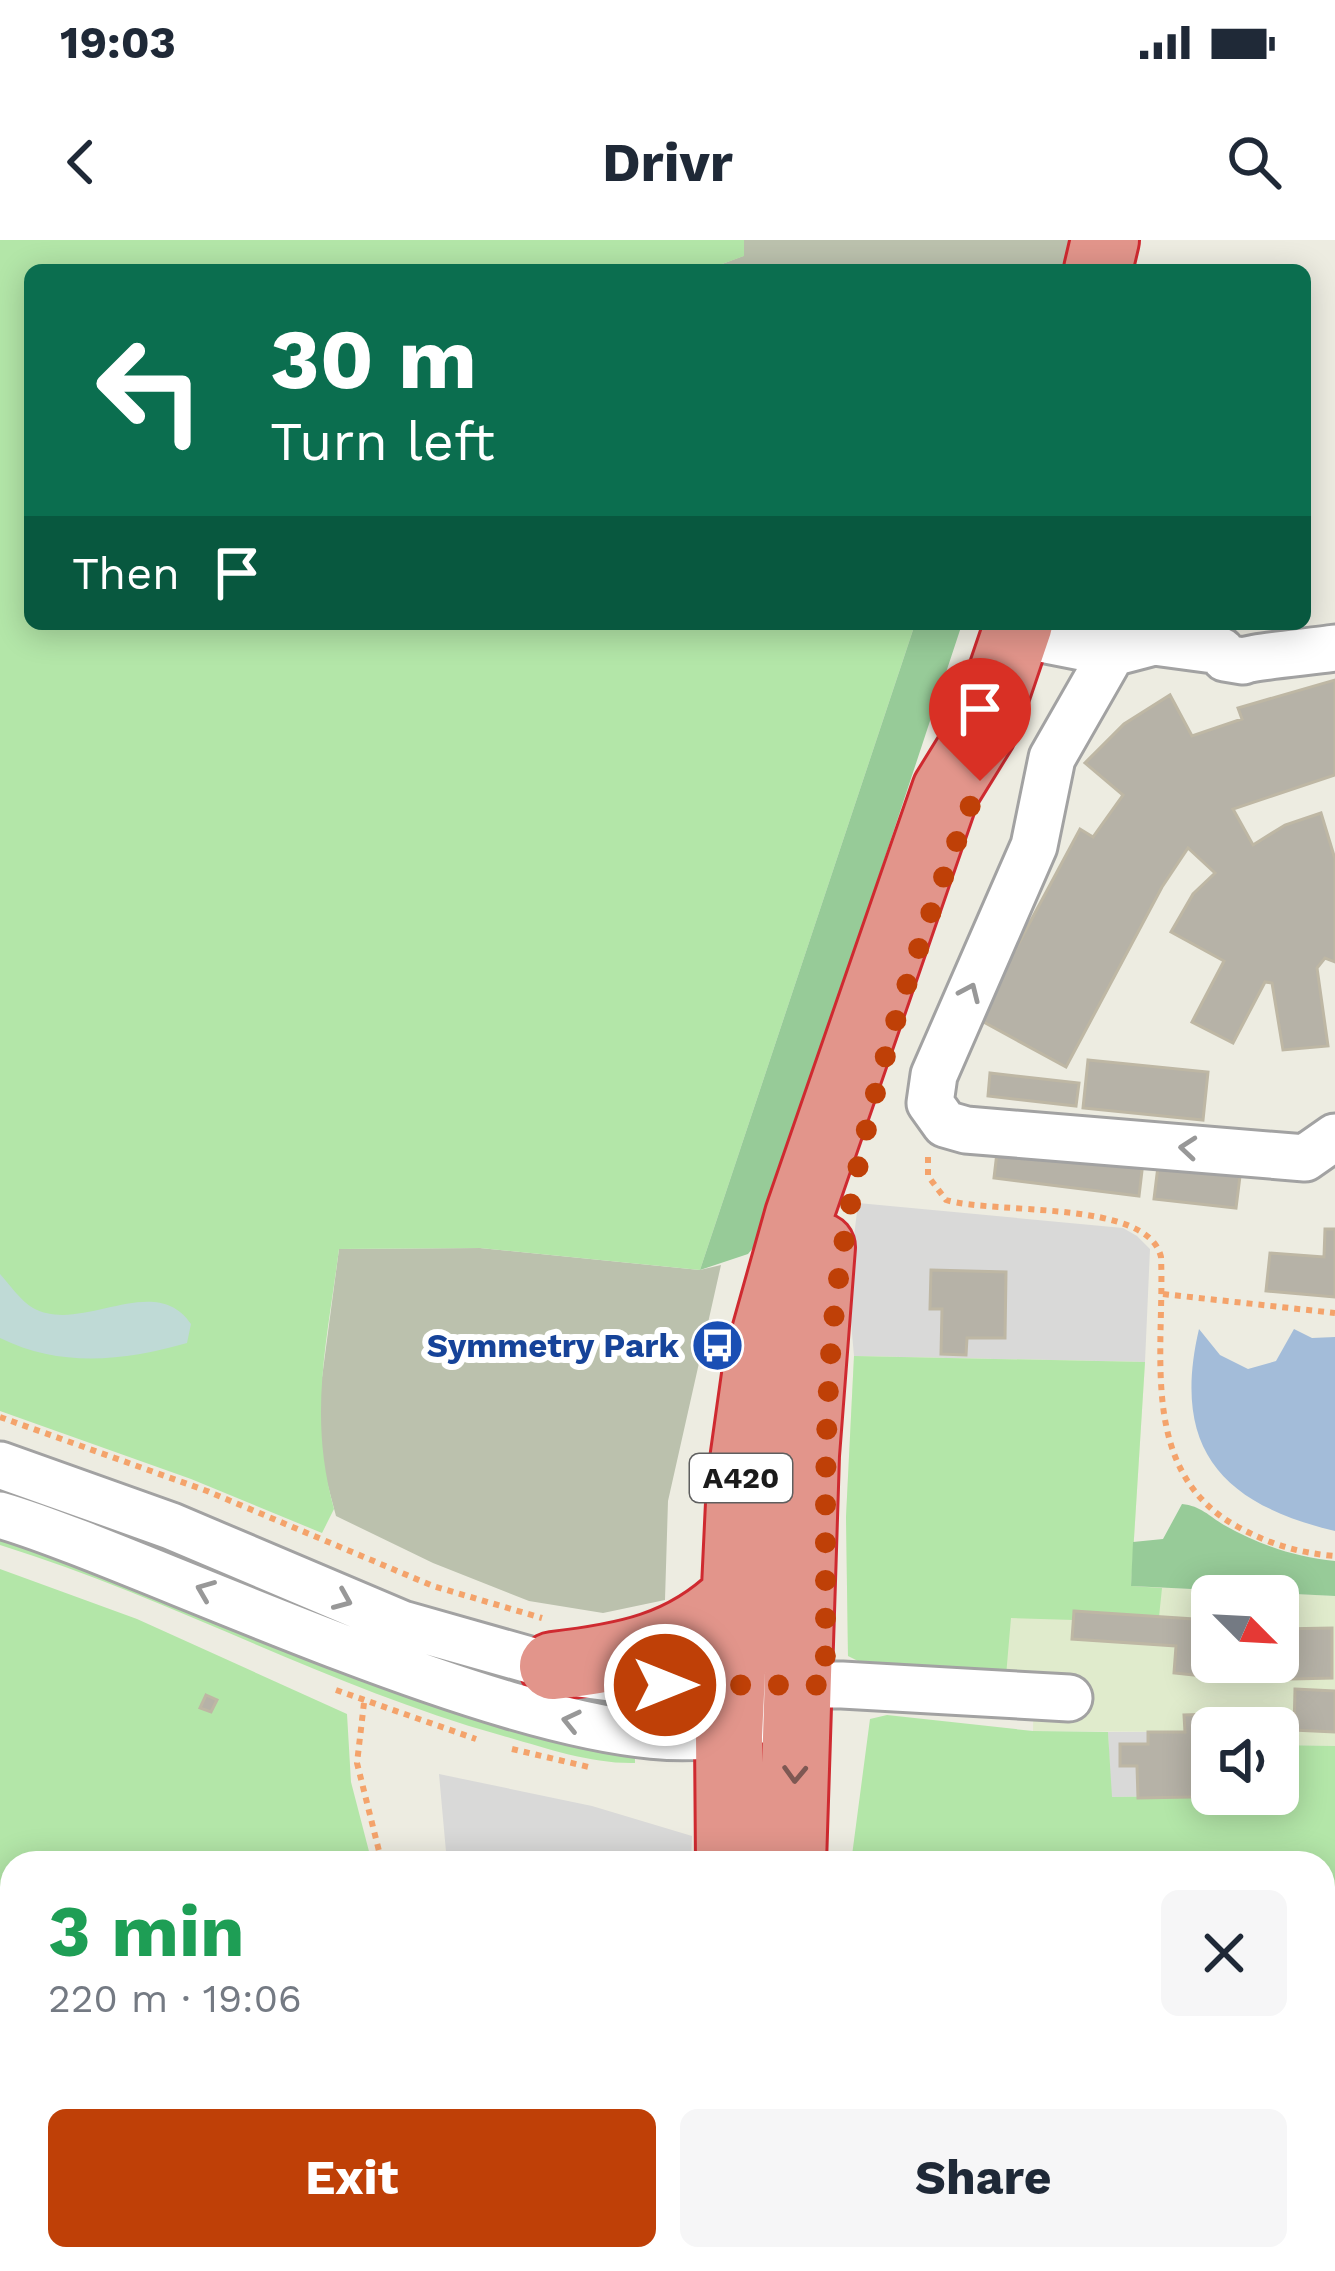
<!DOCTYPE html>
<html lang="en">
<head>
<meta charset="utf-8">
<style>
	:root { --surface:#fff; --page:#f6f6f7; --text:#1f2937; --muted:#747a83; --accent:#bf4007 }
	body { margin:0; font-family:"Work Sans",sans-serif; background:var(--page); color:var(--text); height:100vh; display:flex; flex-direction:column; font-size:45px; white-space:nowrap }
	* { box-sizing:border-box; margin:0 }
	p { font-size:39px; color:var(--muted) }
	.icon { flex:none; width:66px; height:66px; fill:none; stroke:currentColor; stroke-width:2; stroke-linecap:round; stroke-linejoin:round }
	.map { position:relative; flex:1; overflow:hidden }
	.panel { position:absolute; left:0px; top:1611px; width:1335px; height:420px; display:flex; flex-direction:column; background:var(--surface); border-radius:36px 36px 0 0; box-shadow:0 6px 30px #0003 }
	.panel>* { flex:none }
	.top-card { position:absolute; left:24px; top:24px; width:1287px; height:366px; border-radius:18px; box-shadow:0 6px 30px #0003; background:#0b6e4f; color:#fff; overflow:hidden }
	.needle { width:78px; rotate:114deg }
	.fabs { position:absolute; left:1191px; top:1335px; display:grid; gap:24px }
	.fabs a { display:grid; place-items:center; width:108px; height:108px; border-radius:18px; background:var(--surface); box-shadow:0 6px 30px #0003; font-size:60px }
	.pin { position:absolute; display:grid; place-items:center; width:102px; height:102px; color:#fff; margin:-123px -51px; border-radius:50% 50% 50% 0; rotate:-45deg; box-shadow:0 0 12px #0007 }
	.pin .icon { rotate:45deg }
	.me { position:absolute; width:132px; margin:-66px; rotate:90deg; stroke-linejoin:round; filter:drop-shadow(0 0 9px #0008) }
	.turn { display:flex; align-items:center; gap:42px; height:252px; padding:0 48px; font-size:54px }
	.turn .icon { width:156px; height:156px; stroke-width:2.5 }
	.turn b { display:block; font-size:84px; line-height:102px }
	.then { display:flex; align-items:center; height:114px; padding:0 48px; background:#0003; gap:24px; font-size:45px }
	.round { display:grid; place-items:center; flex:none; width:126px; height:126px; border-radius:18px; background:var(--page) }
	.headline { display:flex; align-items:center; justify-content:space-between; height:204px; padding:0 48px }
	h1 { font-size:72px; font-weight:700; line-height:90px; color:#1e9e55 }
	.action { display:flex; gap:24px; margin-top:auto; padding:24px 48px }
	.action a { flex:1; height:138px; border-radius:18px; background:var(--accent); color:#fff; font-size:48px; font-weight:700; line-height:138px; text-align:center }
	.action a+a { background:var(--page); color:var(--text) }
	.status { display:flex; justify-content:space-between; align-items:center; height:84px; padding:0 60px; background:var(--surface); direction:ltr }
	.status svg { height:33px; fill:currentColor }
	header { display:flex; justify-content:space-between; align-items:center; height:156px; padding:0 48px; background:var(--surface); font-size:54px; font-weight:700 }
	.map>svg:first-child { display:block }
	.residential { fill:#d9d9d8 }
	.construction { fill:#bbc1ad }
	.farmland { fill:#e0ebcc; fill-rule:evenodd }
	.grass { fill:#b3e6a8 }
	.forest { fill:#97cb98 }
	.wetland { fill:#bfdad6 }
	.water { fill:#a3bcd9 }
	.building { fill:#b6b2a7; stroke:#beb7a4; stroke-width:3 }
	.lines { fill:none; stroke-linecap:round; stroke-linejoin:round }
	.minor-casing { stroke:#a2a2a2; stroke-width:51 }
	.highway-casing { stroke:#cf2a30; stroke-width:72 }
	.path { stroke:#f4a36b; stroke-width:6; stroke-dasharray:6 6; stroke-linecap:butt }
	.minor { stroke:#fff; stroke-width:45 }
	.highway { stroke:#e2958b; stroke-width:66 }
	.oneway { stroke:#989898 }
	.oneway2 { stroke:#7e5853 }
	.route { stroke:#bf4007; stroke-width:21; stroke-dasharray:0 37.8 }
	.labels { text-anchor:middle; stroke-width:12; stroke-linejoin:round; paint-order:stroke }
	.shield { fill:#fff; stroke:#5f5f5f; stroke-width:3 }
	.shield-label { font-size:30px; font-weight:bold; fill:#1b1b1b }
	.transit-label { font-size:33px; font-weight:bold; fill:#164399; stroke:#fff; text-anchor:end }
</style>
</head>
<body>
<div class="status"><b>19:03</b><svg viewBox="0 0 49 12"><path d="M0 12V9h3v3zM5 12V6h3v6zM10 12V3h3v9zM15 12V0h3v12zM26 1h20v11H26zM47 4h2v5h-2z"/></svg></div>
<header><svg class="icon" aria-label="back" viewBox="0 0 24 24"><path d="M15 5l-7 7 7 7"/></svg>Drivr<svg class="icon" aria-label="search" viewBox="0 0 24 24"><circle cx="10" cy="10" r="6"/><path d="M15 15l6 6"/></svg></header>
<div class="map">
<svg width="1335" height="2031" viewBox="0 0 1335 2031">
	<rect width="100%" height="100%" fill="#edece1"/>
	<!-- residential -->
	<path class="residential" d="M858,963L1123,988L1137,996L1150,1009L1145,1122L854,1116L848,1048Z
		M1213,1474L1212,1554H1278V1530H1283L1282,1555L1111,1557L1108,1492H1184V1475Z
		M439,1534L592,1566L692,1596L691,1623H447Z"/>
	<!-- construction -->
	<path class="construction" d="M744,0H1069L1062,30H706L743,16Z
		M480,1008L700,1030L721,1025L668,1261L665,1360L603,1373L529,1361L433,1323L336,1276L320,1216L318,1168L339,1009Z"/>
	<!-- farmland -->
	<path class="farmland" d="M854,1116L1145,1122L1131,1346L1335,1356V1538L1334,1506L1278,1505V1488H1213V1475H1185V1492L1033,1491L1034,1437L848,1416L846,1277ZM1212,1356H1278V1422H1212Z"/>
	<!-- grass -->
	<path class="grass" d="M0,0H744V16L706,30H30V384H915L700,1030L480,1008L339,1009C327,1103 308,1175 334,1269L322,1293L191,1239L0,1171Z
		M854,1116L1145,1122L1131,1346L1162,1348L1159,1377L1075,1371L1074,1380L1011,1378L1006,1436L870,1427L848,1416L846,1277Z
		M0,1289L635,1512V1523C589,1524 543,1507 500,1495C326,1446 171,1358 0,1305Z
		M0,1329L137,1379L347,1474L351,1542L372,1623H12V2019H35L0,2027Z
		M887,1475L1033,1491L1108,1492L1112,1557L1281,1555L1278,1505L1335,1506V2031H798V2019H1323V1623H851L870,1479Z
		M363,2019H529L533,2031H366Z"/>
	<!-- forest -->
	<path class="forest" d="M915,384H962L758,1002L748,1014L700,1030Z
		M1182,1264C1201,1266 1209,1276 1224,1285C1260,1305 1294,1317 1335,1321V1356L1131,1346L1133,1302L1163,1299Z
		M562,2019H703L705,2031H566Z"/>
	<!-- wetland -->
	<path class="wetland" d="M0,1034C9,1044 21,1061 33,1068C82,1095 154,1030 191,1084L187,1103C124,1121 61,1128 0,1098Z"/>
	<!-- water -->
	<path class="water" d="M1199,1089L1220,1115L1248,1129L1276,1121L1294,1089L1312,1098L1335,1097V1291C1222,1264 1171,1209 1199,1089Z"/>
	<!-- building -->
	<path class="building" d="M1335,440V535L1233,569L1253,605L1285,585L1321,573L1335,619V722L1325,718L1317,728L1328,806L1283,810L1272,743L1265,742L1233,803L1192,782L1224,721L1171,692L1193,654L1215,633L1188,608L1162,647L1066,827L978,779L1080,589L1093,597L1123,555L1085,523L1124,484L1170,455L1192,496L1242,479L1238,468Z
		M1088,820L1208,832L1203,880L1083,868Z
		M990,833L1079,843L1076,866L988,856Z
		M998,904L1143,922L1139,956L994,938Z
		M1159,918L1241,928L1236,968L1154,959Z
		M1325,989H1335V1057L1266,1051L1270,1013L1324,1017Z
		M931,1030L1006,1032L1005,1098H967L966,1115L941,1114L942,1069H930Z
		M1074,1371L1208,1380L1204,1436L1174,1433L1176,1406L1072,1399Z
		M1332,1388V1438L1248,1440L1247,1422H1278V1389Z
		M1295,1449L1335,1451V1492L1294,1490Z
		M206,1455L217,1460L211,1472L200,1468Z
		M1213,1474L1212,1554L1247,1556L1138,1558L1137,1526H1120V1504H1148V1492H1185L1184,1475Z
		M35,2019H363L366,2031H0Z"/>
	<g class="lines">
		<defs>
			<path id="minor" d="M1016,394L1112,413L1154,402L1221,411L1225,418L1243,421C1249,417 1318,411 1335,408
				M1112,413L1052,518L1034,606L934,835L930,863L945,884L966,890L1305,918L1335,897
				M0,1225L171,1286L402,1384L579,1434L665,1445H842L1069,1458
				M0,1275C153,1319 623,1558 753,1482"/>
			<path id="highway" d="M1098,30L1105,0
				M553,1426C624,1418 683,1407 735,1356
				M730,1623L729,1496L741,1242L758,1121L799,975L946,550L983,490L1019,384
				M792,1623L805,1215L821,1007
				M749,2019V2031"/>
		</defs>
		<!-- minor casing -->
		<use href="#minor" class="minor-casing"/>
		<!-- highway casing -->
		<use href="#highway" class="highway-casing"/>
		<!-- path -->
		<path class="path" d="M928,917V936L946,960C996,975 1148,959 1161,1017C1165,1112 1137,1232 1238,1287C1269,1304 1299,1313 1335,1316
			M1163,1054L1335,1073
			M0,1177L207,1251L433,1346L542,1378
			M336,1450L476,1499
			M364,1463L357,1523L382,1623
			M512,1509L593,1528
			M1323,1920L1335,1921
			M540,2019L544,2031"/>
		<!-- minor -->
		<use href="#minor" class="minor"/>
		<!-- highway -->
		<use href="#highway" class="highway"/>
	</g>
	<!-- one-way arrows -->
	<defs><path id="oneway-chevron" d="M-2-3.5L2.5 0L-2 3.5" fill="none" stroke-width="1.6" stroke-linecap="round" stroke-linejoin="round" transform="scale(3)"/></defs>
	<g class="oneway">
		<use href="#oneway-chevron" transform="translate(970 752) rotate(-66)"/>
		<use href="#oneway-chevron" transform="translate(1188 908) rotate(-175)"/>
		<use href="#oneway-chevron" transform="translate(205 1350) rotate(-158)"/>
		<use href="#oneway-chevron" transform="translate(343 1360) rotate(23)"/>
		<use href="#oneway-chevron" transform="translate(571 1481) rotate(-167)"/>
	</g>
	<use class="oneway2" href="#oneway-chevron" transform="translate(795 1534) rotate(92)"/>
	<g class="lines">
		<!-- route -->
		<path class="route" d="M665,1445H825C827,1330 822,1212 832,1097C849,905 910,719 980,541"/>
	</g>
	<!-- icons -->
	<defs>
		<symbol id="bus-disc" viewBox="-11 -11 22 22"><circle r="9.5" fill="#1a4fb4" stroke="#fff"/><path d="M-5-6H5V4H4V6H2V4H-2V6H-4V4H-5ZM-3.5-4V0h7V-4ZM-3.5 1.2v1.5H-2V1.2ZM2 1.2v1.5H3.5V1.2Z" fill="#fff"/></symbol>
	</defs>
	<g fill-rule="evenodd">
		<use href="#bus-disc" x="688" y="1076" width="59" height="59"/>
	</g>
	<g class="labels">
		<!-- shield labels -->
		<rect class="shield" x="690" y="1214" width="102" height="48" rx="9"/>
		<g class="shield-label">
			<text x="741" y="1248">A420</text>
		</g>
		<!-- transit labels -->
		<g class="transit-label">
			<text x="679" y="1117">Symmetry Park</text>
		</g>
	</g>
</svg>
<div class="fabs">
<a><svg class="needle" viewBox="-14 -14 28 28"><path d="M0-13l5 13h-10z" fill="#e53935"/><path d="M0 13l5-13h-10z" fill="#747a83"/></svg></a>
<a><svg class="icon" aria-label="sound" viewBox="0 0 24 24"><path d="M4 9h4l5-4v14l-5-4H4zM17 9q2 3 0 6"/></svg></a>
</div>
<div class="pin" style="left:980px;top:541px;background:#d93025"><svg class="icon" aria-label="arrive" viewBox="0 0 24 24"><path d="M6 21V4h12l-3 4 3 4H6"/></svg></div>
<svg class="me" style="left:665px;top:1445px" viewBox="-20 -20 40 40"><circle r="17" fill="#bf4007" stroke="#fff" stroke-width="3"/><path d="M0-11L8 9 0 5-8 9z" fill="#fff"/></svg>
<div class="top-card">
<div class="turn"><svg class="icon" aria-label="left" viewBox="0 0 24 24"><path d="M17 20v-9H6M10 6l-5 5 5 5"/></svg><div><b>30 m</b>Turn left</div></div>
<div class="then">Then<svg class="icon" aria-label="arrive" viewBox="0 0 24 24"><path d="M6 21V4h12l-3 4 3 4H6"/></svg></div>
</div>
<section class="panel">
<div class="headline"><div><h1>3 min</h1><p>220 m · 19:06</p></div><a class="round"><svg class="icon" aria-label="close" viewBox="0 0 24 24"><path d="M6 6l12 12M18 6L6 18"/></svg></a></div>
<div class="action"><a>Exit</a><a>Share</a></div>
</section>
</div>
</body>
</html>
